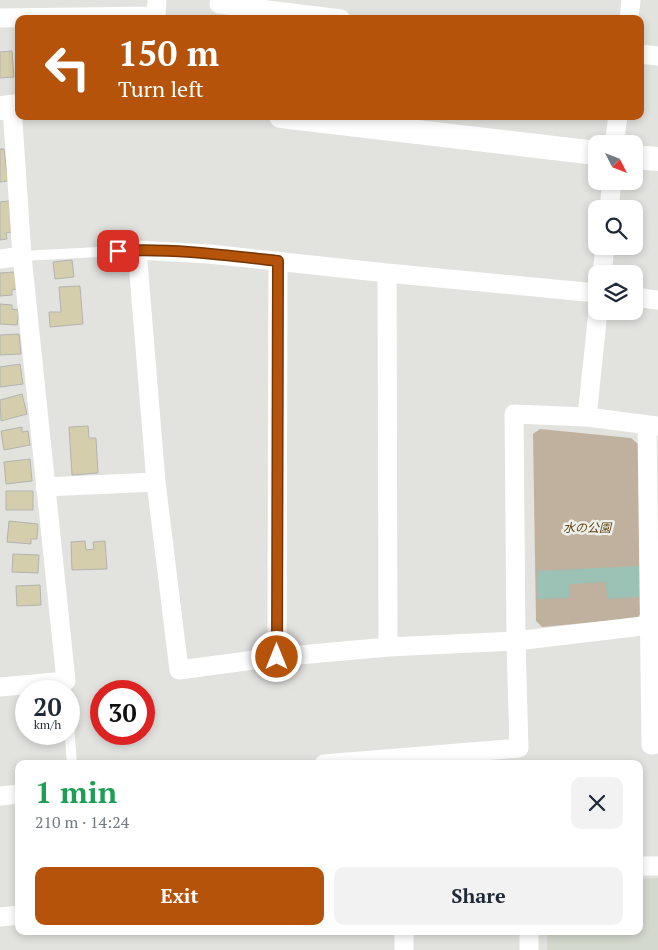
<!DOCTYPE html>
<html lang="en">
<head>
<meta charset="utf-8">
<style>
	:root { --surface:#fff; --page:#f2f2f3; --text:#1f2937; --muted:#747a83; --accent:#b45309 }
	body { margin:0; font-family:"PT Serif","Noto Sans JP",serif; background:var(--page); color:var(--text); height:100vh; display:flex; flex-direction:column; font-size:19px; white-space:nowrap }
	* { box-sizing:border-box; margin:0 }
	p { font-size:16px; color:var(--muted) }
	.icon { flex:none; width:28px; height:28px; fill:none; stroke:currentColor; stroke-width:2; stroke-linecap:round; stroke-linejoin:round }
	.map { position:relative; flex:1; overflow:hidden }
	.sheet { position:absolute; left:15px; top:760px; width:628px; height:175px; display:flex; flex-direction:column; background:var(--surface); border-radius:10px; box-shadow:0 2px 8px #0003 }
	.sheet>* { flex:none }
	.guide { position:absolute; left:15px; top:15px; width:629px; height:105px; border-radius:10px; box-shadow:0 2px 8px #0003; background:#b45309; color:#fff; overflow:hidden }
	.needle { width:32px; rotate:132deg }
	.controls { position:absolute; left:588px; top:135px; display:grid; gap:10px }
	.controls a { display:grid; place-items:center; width:55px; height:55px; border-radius:10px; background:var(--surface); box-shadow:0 2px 8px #0003; font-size:25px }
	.speed { position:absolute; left:15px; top:680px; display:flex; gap:10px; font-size:25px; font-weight:700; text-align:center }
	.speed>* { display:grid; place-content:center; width:65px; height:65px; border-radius:50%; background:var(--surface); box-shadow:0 2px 8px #0003; line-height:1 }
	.speed small { font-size:12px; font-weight:400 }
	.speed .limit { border:8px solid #d22; background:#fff; color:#111 }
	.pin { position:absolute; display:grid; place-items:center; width:42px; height:42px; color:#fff; margin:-21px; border-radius:10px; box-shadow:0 2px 8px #0006 }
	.me { position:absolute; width:55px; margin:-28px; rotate:0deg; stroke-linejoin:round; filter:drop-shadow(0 0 4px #0008) }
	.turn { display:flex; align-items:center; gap:18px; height:105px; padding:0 20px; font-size:22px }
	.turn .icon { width:65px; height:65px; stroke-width:2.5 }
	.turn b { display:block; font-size:35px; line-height:42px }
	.round { display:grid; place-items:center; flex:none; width:52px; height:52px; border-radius:10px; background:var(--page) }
	.overview { display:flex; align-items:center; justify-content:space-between; height:85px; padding:0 20px }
	h1 { font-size:30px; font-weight:700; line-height:38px; color:#1e9e55 }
	.primary-button { display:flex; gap:10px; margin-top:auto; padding:10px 20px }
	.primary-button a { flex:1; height:58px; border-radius:10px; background:var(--accent); color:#fff; font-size:20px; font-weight:700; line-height:58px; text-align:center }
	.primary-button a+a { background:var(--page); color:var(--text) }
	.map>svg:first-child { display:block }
	.built { fill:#d4d9ce }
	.green { fill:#c0b19e }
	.water { fill:#9bc2b5 }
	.building { fill:#d4cead; stroke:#b3b3af }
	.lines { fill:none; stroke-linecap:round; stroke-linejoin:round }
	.service { stroke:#fff; stroke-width:10 }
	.minor { stroke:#fff; stroke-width:19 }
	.tertiary { stroke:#fff; stroke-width:24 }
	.route-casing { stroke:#753606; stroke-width:12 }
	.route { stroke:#b45309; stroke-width:9 }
	.labels { text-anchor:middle; stroke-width:5; stroke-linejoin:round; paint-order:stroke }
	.park-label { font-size:12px; font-style:italic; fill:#604110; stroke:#eff0ec }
</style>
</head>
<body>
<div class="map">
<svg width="658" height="950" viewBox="0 0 658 950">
	<rect width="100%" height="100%" fill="#e2e3df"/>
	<!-- built -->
	<path class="built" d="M658,878V950H547V931H639V879Z"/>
	<!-- green -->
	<path class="green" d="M540,429L631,438L638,444L643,611L637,618L542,627L536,621L533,434Z"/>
	<!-- water -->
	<path class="water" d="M639,566L640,597L607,599L606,582L569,584V598L538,599L537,571Z"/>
	<!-- building -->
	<path class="building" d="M12,51L14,77L0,78V52Z
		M0,149H4L8,181L0,182Z
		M9,201L12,232L6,233L7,239L0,240V202Z
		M72,260L74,277L55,279L53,262Z
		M15,272L17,289L12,290V295L0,296V273Z
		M80,286L83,324L50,327L49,312H61L59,287Z
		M0,304L12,305V309L19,310L17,325L0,324Z
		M19,334L21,354L0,355V335Z
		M20,364L23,384L0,387V367Z
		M22,394L27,414L1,421L0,400Z
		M88,426L89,438H96L98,473L72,475L69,427Z
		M22,427V432L28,431L30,445L4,450L1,431Z
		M30,459L32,481L6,484L4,462Z
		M6,491H33V510H6Z
		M9,521L38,524L37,539H31V544L7,542Z
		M85,541L86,550L94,549L93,542L105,541L107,569L72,570L71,542Z
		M13,554L39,555L38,573L12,572Z
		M40,585L41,605L17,606L16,586Z"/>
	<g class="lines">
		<!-- service -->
		<path class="service" d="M22,256L137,250
			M69,725L72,764"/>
		<!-- minor -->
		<path class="minor" d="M219,4L341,19
			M0,18L156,16L157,0
			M629,19L631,0
			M640,54L658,56
			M614,144L618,116
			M609,209L612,181
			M0,259L22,256
			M387,273L388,647
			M602,274L605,246
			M596,293L387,273L209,254L137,250L156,482L179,670L277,657L388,647L516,641L651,625
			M634,297L658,300
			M587,417L598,311
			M647,425L651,745L658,744
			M45,487L156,482
			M277,657L278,261
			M0,687L66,681L22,256L12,107
			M324,764L519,748L516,641L514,414L587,417L658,426
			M0,796L19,794
			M639,866H658
			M0,917L19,915
			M404,931V950
			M529,931V950"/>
		<!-- tertiary -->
		<path class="tertiary" d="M0,108L19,106
			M281,116L596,153
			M634,157L658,159"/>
	</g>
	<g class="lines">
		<defs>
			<path id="route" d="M118,251C171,248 225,255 278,261L277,657"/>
		</defs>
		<!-- route casing -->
		<use href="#route" class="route-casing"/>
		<!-- route -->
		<use href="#route" class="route"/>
	</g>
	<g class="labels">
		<!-- park labels -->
		<g class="park-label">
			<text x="587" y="532">水の公園</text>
		</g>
	</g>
</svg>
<div class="controls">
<a><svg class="needle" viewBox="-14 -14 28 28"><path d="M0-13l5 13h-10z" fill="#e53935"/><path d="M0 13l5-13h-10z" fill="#747a83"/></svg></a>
<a><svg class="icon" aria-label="search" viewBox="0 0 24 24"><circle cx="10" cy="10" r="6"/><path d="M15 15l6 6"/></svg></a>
<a><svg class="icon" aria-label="layers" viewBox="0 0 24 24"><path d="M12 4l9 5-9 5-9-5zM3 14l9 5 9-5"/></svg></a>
</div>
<div class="speed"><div>20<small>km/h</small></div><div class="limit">30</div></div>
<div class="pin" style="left:118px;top:251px;background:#d93025"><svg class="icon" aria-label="arrive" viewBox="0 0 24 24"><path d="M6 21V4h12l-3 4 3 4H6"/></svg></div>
<svg class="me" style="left:277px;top:657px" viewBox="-20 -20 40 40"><circle r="17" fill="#b45309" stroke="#fff" stroke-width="3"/><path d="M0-11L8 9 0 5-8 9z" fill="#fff"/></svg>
<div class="guide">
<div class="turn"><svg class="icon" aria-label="left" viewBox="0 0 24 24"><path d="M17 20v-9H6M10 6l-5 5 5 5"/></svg><div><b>150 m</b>Turn left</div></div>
</div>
<section class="sheet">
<div class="overview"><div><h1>1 min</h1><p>210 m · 14:24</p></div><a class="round"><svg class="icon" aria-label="close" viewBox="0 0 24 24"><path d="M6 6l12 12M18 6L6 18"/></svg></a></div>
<div class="primary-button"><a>Exit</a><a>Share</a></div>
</section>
</div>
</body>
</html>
